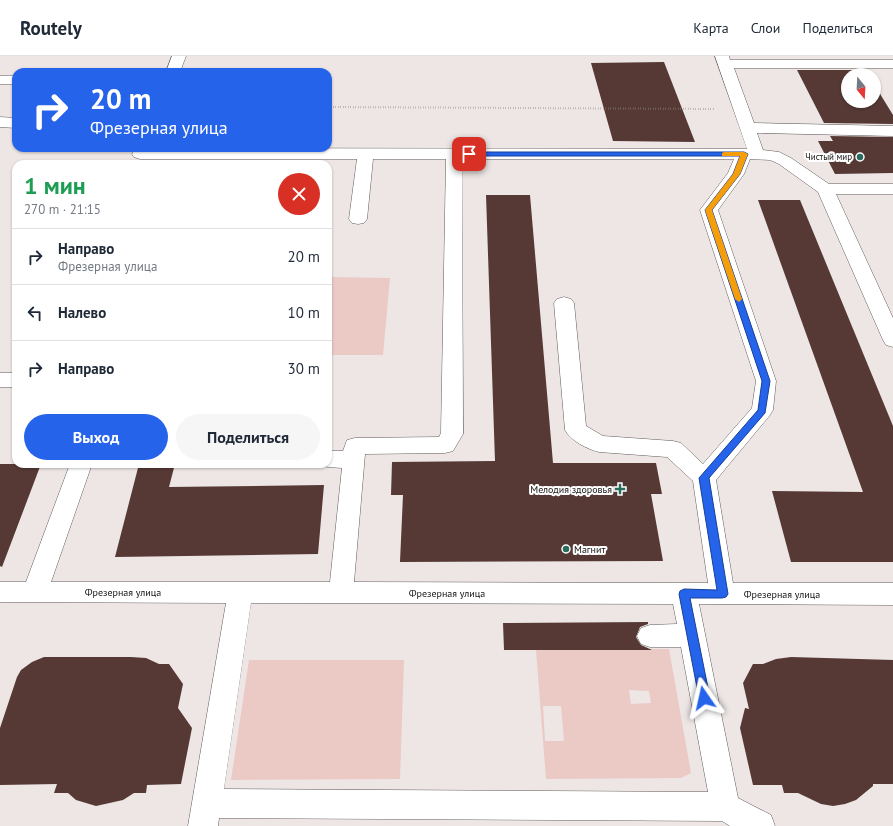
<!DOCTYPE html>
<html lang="ru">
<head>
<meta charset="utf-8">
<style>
	:root { --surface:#fff; --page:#f6f6f7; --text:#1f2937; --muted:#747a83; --line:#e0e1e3; --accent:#2563eb }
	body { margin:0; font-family:"PT Sans",sans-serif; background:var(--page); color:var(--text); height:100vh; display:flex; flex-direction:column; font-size:15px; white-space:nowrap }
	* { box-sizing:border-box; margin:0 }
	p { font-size:13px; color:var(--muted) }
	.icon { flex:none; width:22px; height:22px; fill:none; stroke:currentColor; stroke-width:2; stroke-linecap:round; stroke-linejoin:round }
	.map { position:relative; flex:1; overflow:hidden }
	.sheet { position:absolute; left:12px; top:104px; width:320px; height:308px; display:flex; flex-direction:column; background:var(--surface); border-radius:12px; box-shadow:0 1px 3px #0004 }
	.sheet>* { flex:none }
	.guide { position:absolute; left:12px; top:12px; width:320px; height:84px; border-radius:12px; box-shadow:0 1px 3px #0004; background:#2563eb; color:#fff; overflow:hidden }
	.needle { width:26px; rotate:162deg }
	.controls { position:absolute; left:841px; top:12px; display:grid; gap:8px }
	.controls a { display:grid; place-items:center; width:40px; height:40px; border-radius:50%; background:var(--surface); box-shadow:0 1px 3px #0004; font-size:20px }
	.pin { position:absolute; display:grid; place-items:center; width:34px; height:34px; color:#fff; margin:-17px; border-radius:8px; box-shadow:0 2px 6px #0006 }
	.me { position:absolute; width:44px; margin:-22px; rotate:349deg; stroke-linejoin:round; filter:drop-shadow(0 0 3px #0008) }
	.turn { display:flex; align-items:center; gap:14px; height:84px; padding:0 12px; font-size:18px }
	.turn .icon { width:52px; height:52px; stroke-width:2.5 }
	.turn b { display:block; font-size:28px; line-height:34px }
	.round { display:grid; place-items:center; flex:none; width:42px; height:42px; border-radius:21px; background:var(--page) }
	.head { display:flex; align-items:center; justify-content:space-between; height:68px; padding:0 12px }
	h1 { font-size:24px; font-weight:600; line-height:30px; color:#1e9e55 }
	.primary-button { display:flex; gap:8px; margin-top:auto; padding:8px 12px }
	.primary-button a { flex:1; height:46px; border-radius:24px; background:var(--accent); color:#fff; font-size:16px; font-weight:600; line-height:46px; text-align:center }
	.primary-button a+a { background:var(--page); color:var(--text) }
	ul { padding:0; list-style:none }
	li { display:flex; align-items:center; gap:12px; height:56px; padding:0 12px; border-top:1px solid var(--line) }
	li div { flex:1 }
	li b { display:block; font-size:15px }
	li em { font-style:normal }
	header { display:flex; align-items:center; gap:24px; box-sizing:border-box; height:56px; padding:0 20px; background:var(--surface); border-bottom:1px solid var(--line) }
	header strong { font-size:19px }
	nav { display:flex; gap:22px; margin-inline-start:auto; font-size:14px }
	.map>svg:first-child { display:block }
	.green { fill:#ebc9c5; fill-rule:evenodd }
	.building { fill:#563935 }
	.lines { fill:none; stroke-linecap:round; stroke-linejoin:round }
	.minor-casing { stroke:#625c5c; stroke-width:1 }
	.path { stroke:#928d8c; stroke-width:2; stroke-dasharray:0.5 2; stroke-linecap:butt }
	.minor { fill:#fff; fill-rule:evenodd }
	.route { fill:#2563eb; stroke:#184099 }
	.slow { fill:#f59e0b }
	.poi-dot { fill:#296c5e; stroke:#fff; stroke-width:1.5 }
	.labels { text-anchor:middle; stroke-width:4; stroke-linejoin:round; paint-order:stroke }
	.far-poi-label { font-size:9px; fill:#151312; stroke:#fff; text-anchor:end }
	.poi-label { font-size:10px; fill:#151312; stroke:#fff; text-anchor:end }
	.street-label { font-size:10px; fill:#151312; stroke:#fff }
</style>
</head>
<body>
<header>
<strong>Routely</strong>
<nav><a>Карта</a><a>Слои</a><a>Поделиться</a></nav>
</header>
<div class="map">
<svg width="893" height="770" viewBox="0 0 893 770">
	<rect width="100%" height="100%" fill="#ede6e5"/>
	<!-- green -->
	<path class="green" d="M328,221L390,222L383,299H328Z
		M669,593L691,717L681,722L546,723L536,594ZM629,634L649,635L651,647L631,648ZM543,650H561L564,685H545Z
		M249,604H404L400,723L231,724Z"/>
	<!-- building -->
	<path class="building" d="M664,6L695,86L613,85L591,7Z
		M797,14H865L868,19H848V45H874V28L893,59V68L824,67Z
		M830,80L893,81V117L835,118L818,85H833Z
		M486,139H530L553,407H656L662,438H651L663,505L400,506L403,439H391L392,406L495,405Z
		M758,144H800L893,370V506H791L772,435L863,436Z
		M0,408H41L2,511L0,510Z
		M139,408H175L169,431L324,429L318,498L115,501Z
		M648,566V568L640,571L636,581L641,589L652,594H504L503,567Z
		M44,601H131L146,602L159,608H169L183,628L178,652L192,672L181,728L147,729L146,737H134L123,744L96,750L76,744L68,737H54L57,728L0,729V672L17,621L21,614L32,606Z
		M791,601L893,604V728H873V730L856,744L845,748L833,750L821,748L798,737H784L782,729H753L740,672L745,652L749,653L743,627L753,608H763L776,603Z"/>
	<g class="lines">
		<defs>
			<path id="minor" d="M172,0H186L180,16H166Z
				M715,0H729L730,4H893V12H734L754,67L893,70V80L757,77L763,94L779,96L791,102L829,128H893V138H836L893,262V291L886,289L883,284L818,136L779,108L770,104L750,103L744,118L718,154L776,325L773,354L770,359L716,424L733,527H893V549L699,548L738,742L771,759L775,770H730L722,765L219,762L218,770H188L226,547L0,546V526H26L70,408H92L51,526H330L342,412L328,411L320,409L328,408V395H343L347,384L355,382L439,381L441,377L446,103H373L367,163L364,167L358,168L352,167L349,163L357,103H140L134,101L132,98L135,92L747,93ZM462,103H734L728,117L700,154L756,325L752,352L703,408L681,387L673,385L603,380L586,370L574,247L571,243L564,241L557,243L554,247L565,374C571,385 587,393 599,396L667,401L693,425L708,527L354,526L365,398L445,397L453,395L463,378ZM251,547L673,548L677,568L650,569L641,572L637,580L641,588L650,591H681L708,736L224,733Z
				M0,20H16V28H0Z
				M0,61L16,62V72L0,71Z
				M0,317H16V331H0Z"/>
		</defs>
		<!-- minor casing -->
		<use href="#minor" class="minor-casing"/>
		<!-- path -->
		<path class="path" d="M328,51L715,53"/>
		<!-- minor -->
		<use href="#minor" class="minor"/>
	</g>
	<!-- route -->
	<path class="route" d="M469,96H744L748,98L740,118L712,154L770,325L765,357L709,422L728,538L726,541L722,542H690L710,642L708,646L704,647L700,646L699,642L679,538L680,535L684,533L717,534L699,422L758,354L762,325L705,154L733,118L740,100H466V97Z"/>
	<!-- slow -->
	<path class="slow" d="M724,96H744L748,98L740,118L712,154L742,243L739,246L735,243L705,154L733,118L740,100H722V97Z"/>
	<!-- markers -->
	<g class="poi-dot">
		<circle cx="860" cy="101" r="4"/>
		<path d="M618 427h4v4h4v4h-4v4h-4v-4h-4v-4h4z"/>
		<circle cx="566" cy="493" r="4"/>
	</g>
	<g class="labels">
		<!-- far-poi labels -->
		<g class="far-poi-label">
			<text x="852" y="104">Чистый мир</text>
		</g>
		<!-- poi labels -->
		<g class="poi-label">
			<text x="612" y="437">Мелодия здоровья</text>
			<text x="574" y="497" text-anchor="start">Магнит</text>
		</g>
		<!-- street labels -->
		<g class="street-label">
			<text x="123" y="540">Фрезерная улица</text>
			<text x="447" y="541">Фрезерная улица</text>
			<text x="782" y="542">Фрезерная улица</text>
		</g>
	</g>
</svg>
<div class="controls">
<a><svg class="needle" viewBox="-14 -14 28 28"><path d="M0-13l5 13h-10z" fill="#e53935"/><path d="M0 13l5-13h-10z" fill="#747a83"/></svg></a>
</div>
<div class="pin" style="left:469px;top:98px;background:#d93025"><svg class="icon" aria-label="arrive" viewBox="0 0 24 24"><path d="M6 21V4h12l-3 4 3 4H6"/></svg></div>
<svg class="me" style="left:704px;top:642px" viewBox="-20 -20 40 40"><path d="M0-17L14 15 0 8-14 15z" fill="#2563eb" stroke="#fff" stroke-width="4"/></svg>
<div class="guide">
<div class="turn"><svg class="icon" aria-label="right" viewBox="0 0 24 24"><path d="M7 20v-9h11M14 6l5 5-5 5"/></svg><div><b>20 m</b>Фрезерная улица</div></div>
</div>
<section class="sheet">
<div class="head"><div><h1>1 мин</h1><p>270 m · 21:15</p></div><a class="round" style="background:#d93025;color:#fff"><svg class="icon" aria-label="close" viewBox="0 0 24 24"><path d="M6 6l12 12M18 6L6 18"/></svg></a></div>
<ul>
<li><svg class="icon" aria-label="right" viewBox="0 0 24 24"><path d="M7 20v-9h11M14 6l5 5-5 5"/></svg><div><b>Направо</b><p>Фрезерная улица</p></div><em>20 m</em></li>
<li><svg class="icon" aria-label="left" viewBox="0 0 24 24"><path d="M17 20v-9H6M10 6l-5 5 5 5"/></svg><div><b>Налево</b></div><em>10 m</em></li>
<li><svg class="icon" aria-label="right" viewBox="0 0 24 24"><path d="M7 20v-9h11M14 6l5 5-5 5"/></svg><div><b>Направо</b></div><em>30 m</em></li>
</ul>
<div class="primary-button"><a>Выход</a><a>Поделиться</a></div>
</section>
</div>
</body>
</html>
